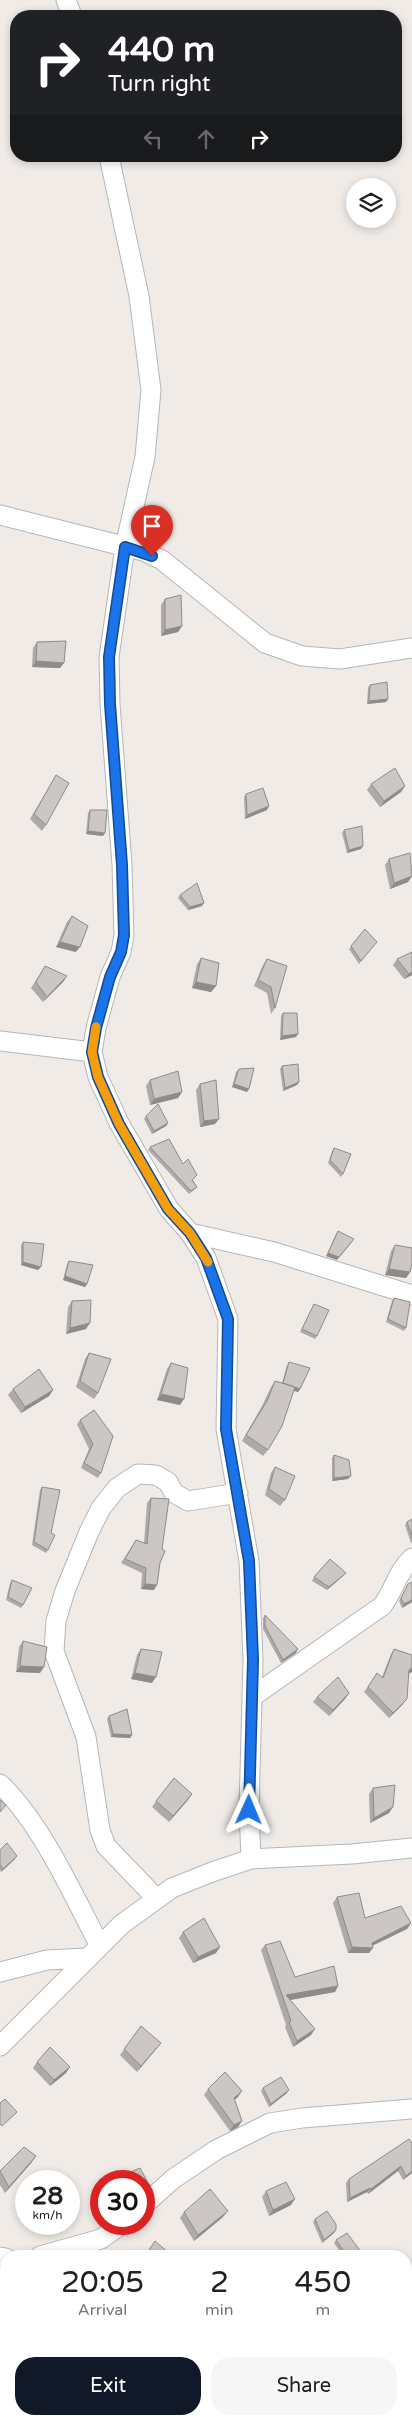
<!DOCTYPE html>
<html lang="en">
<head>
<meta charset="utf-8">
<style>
	:root { --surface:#fff; --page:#f6f6f6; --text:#202124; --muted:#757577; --accent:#111827 }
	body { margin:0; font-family:"Varela Round",sans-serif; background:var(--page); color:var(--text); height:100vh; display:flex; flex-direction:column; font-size:19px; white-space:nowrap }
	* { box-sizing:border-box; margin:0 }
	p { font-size:16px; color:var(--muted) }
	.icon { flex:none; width:28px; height:28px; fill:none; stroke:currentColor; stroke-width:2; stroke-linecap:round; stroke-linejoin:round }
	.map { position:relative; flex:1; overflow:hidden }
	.drawer { position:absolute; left:0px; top:2250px; width:412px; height:175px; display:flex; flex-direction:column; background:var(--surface); border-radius:20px 20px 0 0; box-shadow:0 2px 8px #0003 }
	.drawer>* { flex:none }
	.top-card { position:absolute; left:10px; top:10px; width:392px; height:152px; border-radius:20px; box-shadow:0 2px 8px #0003; background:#202124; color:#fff; overflow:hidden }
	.controls { position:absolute; left:346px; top:178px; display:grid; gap:10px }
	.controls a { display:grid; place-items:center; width:50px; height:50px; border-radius:50%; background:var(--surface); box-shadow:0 2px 8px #0003; font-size:25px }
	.speed { position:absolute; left:15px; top:2170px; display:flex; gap:10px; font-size:25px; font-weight:700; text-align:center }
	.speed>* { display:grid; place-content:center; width:65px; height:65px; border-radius:50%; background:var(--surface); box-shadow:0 2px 8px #0003; line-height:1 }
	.speed small { font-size:12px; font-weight:400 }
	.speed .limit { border:8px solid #d22; background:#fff; color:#111 }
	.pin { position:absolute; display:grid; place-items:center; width:42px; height:42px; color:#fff; margin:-51px -21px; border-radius:50% 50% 50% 0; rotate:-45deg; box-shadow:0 0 5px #0007 }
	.pin .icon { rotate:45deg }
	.me { position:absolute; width:55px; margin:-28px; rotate:1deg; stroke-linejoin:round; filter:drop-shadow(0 0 4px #0008) }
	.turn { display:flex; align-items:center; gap:18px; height:105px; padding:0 15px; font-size:22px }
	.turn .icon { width:65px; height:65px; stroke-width:2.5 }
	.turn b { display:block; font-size:35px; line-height:42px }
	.lanes { display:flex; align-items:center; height:48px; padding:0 15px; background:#0003; justify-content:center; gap:25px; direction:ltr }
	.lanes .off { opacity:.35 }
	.eta { display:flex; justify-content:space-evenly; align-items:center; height:85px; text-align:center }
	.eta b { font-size:30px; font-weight:600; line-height:35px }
	.cta { display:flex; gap:10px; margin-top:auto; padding:10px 15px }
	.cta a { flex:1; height:58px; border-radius:20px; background:var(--accent); color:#fff; font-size:20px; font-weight:600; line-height:58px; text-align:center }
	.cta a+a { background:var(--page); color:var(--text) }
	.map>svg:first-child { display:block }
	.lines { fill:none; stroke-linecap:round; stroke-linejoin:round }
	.street-casing { stroke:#b2b7b9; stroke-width:21 }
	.street { stroke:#fff; stroke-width:19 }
	.wall { fill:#afaaa9 }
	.shaded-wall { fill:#8f8b89 }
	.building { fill:#ccc6c4; stroke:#8f8b89 }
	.route-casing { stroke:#114b97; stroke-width:12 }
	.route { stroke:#1a73e8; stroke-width:9 }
	.slow { stroke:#f59e0b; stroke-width:9 }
</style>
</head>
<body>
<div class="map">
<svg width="412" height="2425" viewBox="0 0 412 2425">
	<rect width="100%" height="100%" fill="#f0ebe7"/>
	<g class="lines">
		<defs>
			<path id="street" d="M66,0L72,16
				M109,156L139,296L151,390L145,457L125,547L109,657L110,704L122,865L124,935L121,952L110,977L96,1028L92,1052L98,1077L119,1123L169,1209L190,1233L206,1258L228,1319L226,1429L249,1561L253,1660L249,1810L251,1859
				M0,515L143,551L162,560L265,643L302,656L340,659L412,648
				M0,1041L92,1052
				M190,1233L274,1252L412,1295
				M252,1697L382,1606C394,1591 397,1572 412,1558
				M0,1784C42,1824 73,1895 100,1946
				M156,1898L106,1846L100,1830L86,1737L54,1651L56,1621L65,1591L89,1532L101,1508L117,1488L138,1474L156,1475L168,1482L174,1493L188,1501L238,1493
				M0,1972L47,1960L87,1958
				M0,2046L122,1924L172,1888L212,1872L251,1859L352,1854L412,1848
				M144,2205L173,2179L216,2150L270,2123L302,2118L412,2109
				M40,2256L101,2239L122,2224
				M0,2257L6,2258
				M0,2406L6,2412
				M14,2419L21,2425"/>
		</defs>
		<!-- street casing -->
		<use href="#street" class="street-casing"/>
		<!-- street -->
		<use href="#street" class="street"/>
	</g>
	<!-- wall -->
	<path class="wall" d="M165,599L182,626L178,632L161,636V605Z
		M37,642L60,668L32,667L33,648Z
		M370,685L388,699L386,702L367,704L368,688Z
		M56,775L46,825L42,831L30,819Z
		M371,784L405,786L401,792L380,807L367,790Z
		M246,794L267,810L245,819L244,797Z
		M90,810L103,836L86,834L88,813Z
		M344,830L361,849L347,853L342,833Z
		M389,859L412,876L408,882L390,889L385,865Z
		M180,895L202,906L188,910L178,898Z
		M72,916L76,952L56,947L67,922Z
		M365,929L374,945L359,964L349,949Z
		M201,958L216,986L211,992L192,988L197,964Z
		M267,959L275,1008L271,1014L267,993L254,986L263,965Z
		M397,959L412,975L404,979L393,965Z
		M45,966L67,976L63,982L43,1002L31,988Z
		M283,1013L296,1037L280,1040L281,1016Z
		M282,1066L299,1082L297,1085L283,1091L280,1069Z
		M239,1069L247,1092L232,1087L236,1072Z
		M150,1080L182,1092L178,1098L150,1105L146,1086Z
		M200,1084L215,1124L200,1127L196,1090Z
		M146,1116L168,1123L166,1126L152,1134L144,1119Z
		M150,1147L193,1180L197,1187L194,1190L189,1194L148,1150Z
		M334,1148L343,1174L341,1177L328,1163L332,1151Z
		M338,1231L337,1260L326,1256L336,1234Z
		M23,1242L38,1270L21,1265V1245Z
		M395,1245L410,1272L406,1278L385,1275L391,1251Z
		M69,1261L87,1284L85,1287L63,1280L67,1264Z
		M394,1298L406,1328L404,1331L386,1322L392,1301Z
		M72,1301L86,1329L66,1334L68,1307Z
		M314,1304L317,1336L315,1339L300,1332Z
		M89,1353L98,1393L94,1399L76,1387L85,1359Z
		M289,1362L300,1389L298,1392L294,1391L268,1450L263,1456L242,1441L262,1406L271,1387L275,1381L282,1383L287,1365Z
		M171,1363L180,1405L157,1400L167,1369Z
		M13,1389L53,1390L49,1396L21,1413L8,1395Z
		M94,1410L101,1473L98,1478L81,1468L89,1449L77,1424L80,1420Z
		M334,1455L348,1479L332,1481V1458Z
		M275,1467L285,1500L280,1506L265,1495L271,1473Z
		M42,1487L48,1550L46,1553L32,1545L40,1490Z
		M151,1498L160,1563L154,1590L141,1589L142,1573L121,1563L136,1540L144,1543L147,1503Z
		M412,1519V1543H411L405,1525L407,1522Z
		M343,1576L327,1590L312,1581L314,1577Z
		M12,1580L23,1605L21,1608L6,1600L10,1583Z
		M412,1582V1602L402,1608L399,1601L406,1588L408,1584Z
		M265,1615L296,1653L281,1663L263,1629V1618Z
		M23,1641L40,1673L16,1672L19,1647Z
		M141,1649L152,1683L131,1679L137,1655Z
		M394,1649L412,1655V1672L408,1674L403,1704L389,1718L364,1692L377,1673L382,1677L391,1654Z
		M317,1697L345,1699L329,1716L313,1702Z
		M109,1716L132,1735L130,1738L111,1737L107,1719Z
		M373,1788L389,1813L370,1823L369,1794Z
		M192,1794L169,1822L152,1807L156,1801Z
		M0,1850L15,1859L1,1872L0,1870Z
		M337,1897L365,1918L411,1923L407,1929L372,1946L369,1953H348L333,1903Z
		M183,1932L216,1953L193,1963L179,1938Z
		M265,1945L295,1977L338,1986L335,1992L290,2000L311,2035L293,2047L285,2027L286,2025L261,1950Z
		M141,2026L157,2048L137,2072L120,2055Z
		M37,2062L66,2073L50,2086L33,2068Z
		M263,2088L287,2093L269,2107L261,2091Z
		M208,2089L238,2097L234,2100L238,2127L230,2131L204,2095Z
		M412,2143V2173L403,2180L398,2171L368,2194L367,2192L347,2202L346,2183L349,2179Z
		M32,2162L5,2193L0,2185V2171Z
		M140,2168L148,2183L146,2186L144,2187V2181H119V2179L121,2176Z
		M266,2191L291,2205L269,2216L262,2197Z
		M184,2212L223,2217L194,2241L180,2218Z
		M315,2219L336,2230L334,2233L322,2243L313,2222Z
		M336,2240L364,2256H343L334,2243Z"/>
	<!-- shaded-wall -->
	<path class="shaded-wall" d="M182,626L178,632L161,636L165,630Z
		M36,661L64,663L60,668L32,667Z
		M388,699L386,702L367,704L369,701Z
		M405,786L401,792L380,807L384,801Z
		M269,806L267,810L245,819L247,815Z
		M88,831L105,833L103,836L86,834Z
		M363,846L361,849L347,853L349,850Z
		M412,876L408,882L390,889L394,883Z
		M204,903L202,906L188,910L190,907Z
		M60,942L80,947L76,952L56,947Z
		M412,972V975L404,979L409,974Z
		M67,976L63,982L43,1002L47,997Z
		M196,982L216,986L211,992L192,988Z
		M298,1034L296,1037L280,1040L282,1036Z
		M299,1082L297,1085L283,1091L285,1088Z
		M234,1084L249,1089L247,1092L232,1087Z
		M182,1092L178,1098L150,1105L154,1099Z
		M219,1119L215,1124L200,1127L204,1121Z
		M168,1123L166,1126L152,1134L154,1131Z
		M352,1242L337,1260L326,1256L328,1253Z
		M23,1262L41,1267L38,1270L21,1265Z
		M389,1269L410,1272L406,1278L385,1275Z
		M65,1276L87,1284L85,1287L63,1280Z
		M90,1323L86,1329L66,1334L70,1328Z
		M283,1383L300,1389L298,1392L281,1386Z
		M53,1390L49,1396L21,1413L25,1407Z
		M161,1394L184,1399L180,1405L157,1400Z
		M351,1476L348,1479L332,1481L334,1478Z
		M346,1573L343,1576L327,1590L329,1587Z
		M145,1584L157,1585L154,1590L141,1589Z
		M412,1600V1602L402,1608L404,1604Z
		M298,1649L296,1653L281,1663L283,1660Z
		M20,1666L44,1667L40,1673L16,1672Z
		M412,1668V1672L405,1675L409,1670Z
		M135,1673L156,1677L152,1683L131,1679Z
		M349,1693L345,1699L329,1716L333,1710Z
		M407,1699L403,1704L389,1718L393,1713Z
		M113,1734L132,1735L130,1738L111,1737Z
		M192,1794L188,1800L169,1822L173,1816Z
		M393,1807L389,1813L370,1823L374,1818Z
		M17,1856L15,1859L1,1872L3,1869Z
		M411,1923L407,1929L369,1947L373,1948L369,1953H348L352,1947L372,1943Z
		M220,1947L216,1953L193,1963L198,1957Z
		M338,1986L335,1992L284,2001L286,1995Z
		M315,2029L311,2035L293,2047L297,2041Z
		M161,2043L157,2048L137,2072L141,2066Z
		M70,2067L66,2073L50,2086L54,2080Z
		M289,2090L287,2093L269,2107L271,2104Z
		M242,2091L238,2097L230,2104L234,2098Z
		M242,2121L238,2127L230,2131L234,2125Z
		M36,2156L32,2162L5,2193L9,2187Z
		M401,2166L398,2171L368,2194L371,2189Z
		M412,2171V2173L403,2180L406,2176Z
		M370,2188L367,2192L347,2202L350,2198Z
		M295,2199L291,2205L269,2216L273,2210Z
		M228,2211L223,2217L194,2241L198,2235Z
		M336,2230L334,2233L322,2243L324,2240Z
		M1,2322L6,2323V2326H0Z"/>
	<!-- building -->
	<path class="building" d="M181,595L182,626L165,630V599Z
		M66,641L64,663L36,661L37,642Z
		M387,682L388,699L369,701L370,685Z
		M395,768L405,786L384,801L371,784Z
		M56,775L69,783L46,825L34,814Z
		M263,788L269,806L247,815L246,794Z
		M90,810H107L105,833L88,831Z
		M362,826L363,846L349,850L344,830Z
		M410,853L412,876L394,883L389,859Z
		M197,883L204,903L190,907L180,895Z
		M72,916L88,926L80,947L60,942Z
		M365,929L377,942L361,961L351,946Z
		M412,952V972L409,974L397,959Z
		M201,958L219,963L216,986L196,982Z
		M267,959L287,966L275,1008L271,987L258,980Z
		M45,966L67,976L47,997L36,982Z
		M283,1013H297L298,1034L282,1036Z
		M298,1064L299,1082L285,1088L282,1066Z
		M254,1068L249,1089L234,1084L239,1069Z
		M178,1071L182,1092L154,1099L150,1080Z
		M216,1080L219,1119L204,1121L200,1084Z
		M158,1104L168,1123L154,1131L146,1116Z
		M169,1139L183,1164L188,1159L197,1175L192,1180L197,1187L191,1191L150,1147Z
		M334,1148L351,1154L343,1174L330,1160Z
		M338,1231L354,1239L339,1257L328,1253Z
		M23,1242L44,1244L41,1267L23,1262Z
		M395,1245L412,1248V1263L410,1272L389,1269Z
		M69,1261L93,1265L87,1284L65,1276Z
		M394,1298L410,1302L406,1328L388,1319Z
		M91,1300L90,1323L70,1328L72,1301Z
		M314,1304L329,1310L317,1336L302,1329Z
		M89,1353L111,1359L98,1393L80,1381Z
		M289,1362L310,1368L300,1389L283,1383Z
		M171,1363L188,1368L184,1399L161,1394Z
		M39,1369L53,1390L25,1407L13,1389Z
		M275,1381L295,1387L282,1426L268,1450L246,1435L267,1401Z
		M94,1410L113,1436L101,1473L84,1463L93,1444L80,1420Z
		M334,1455L349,1460L351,1476L334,1478Z
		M275,1467L295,1476L285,1500L269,1489Z
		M42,1487L60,1490L51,1533L55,1535L48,1550L34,1542Z
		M151,1498L169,1499L162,1549L165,1551L160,1563L157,1585L145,1584L146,1568L125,1559L136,1540L147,1544Z
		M412,1519V1536L407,1522Z
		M330,1559L346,1573L329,1587L314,1577Z
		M12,1580L32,1588L23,1605L8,1597Z
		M412,1582V1600L404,1604L401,1598L408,1584Z
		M265,1615L298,1649L283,1660L265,1626Z
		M23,1641L47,1647L44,1667L20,1666Z
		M141,1649L162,1652L156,1677L135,1673Z
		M394,1649L412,1655V1668L409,1670L407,1699L393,1713L368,1687L377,1673L383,1678Z
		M338,1677L349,1693L333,1710L317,1697Z
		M127,1709L132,1735L113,1734L109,1716Z
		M174,1778L192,1794L173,1816L156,1801Z
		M395,1785L393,1807L374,1818L373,1788Z
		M0,1800L6,1805L0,1812Z
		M7,1843L17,1856L3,1869L0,1864V1850Z
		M359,1893L365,1918L401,1906L411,1923L372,1943L373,1948L352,1947L337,1897Z
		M204,1918L220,1947L198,1957L183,1932Z
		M280,1941L295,1977L334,1966L338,1986L286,1995L315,2029L297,2041L289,2022L291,2021L265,1945Z
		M141,2026L161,2043L141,2066L124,2049Z
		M50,2047L70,2067L54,2080L37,2062Z
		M225,2072L242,2091L234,2098L242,2121L234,2125L208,2089Z
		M281,2077L289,2090L271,2104L263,2088Z
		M5,2099L17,2112L2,2126L0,2124V2103Z
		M409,2139L412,2143V2171L406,2176L401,2166L371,2189L370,2188L350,2198L349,2179Z
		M24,2147L36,2156L9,2187L0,2171Z
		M140,2168L148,2183L144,2185V2181H123L121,2176Z
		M286,2182L295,2199L273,2210L266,2191Z
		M210,2189L228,2211L198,2235L184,2212Z
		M327,2211L336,2224V2230L324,2240L315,2219Z
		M347,2233L364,2256H347L336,2240Z
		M155,2241L172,2256H145Z
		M276,2251L284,2256H272Z
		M6,2302V2323L1,2322L0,2303Z
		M406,2329L412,2335V2344L406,2349Z
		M120,2419H129L138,2425H117Z"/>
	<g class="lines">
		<defs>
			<path id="route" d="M152,556L125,547L109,657L110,704L122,865L124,935L121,952L110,977L96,1028L92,1052L98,1077L119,1124L168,1209L190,1233L206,1258L228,1319L226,1429L249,1561L253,1660L249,1810"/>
		</defs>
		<!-- route casing -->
		<use href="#route" class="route-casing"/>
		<!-- route -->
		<use href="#route" class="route"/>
		<!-- slow -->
		<path class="slow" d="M96,1027L92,1052L95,1065L98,1077L119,1124L168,1209L190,1233L208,1262"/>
	</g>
</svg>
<div class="controls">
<a><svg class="icon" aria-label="layers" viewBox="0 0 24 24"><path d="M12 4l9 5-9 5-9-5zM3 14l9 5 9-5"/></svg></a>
</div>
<div class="speed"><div>28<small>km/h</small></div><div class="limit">30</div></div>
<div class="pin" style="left:152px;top:556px;background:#d93025"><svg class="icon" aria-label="arrive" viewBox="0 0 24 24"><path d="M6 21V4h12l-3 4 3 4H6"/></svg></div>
<svg class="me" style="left:249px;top:1810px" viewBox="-20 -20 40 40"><path d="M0-17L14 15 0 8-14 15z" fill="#1a73e8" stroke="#fff" stroke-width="4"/></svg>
<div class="top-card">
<div class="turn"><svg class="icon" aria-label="right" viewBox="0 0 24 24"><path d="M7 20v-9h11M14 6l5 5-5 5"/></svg><div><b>440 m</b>Turn right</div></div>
<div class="lanes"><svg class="icon off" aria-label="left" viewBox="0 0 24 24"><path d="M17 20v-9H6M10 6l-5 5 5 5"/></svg><svg class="icon off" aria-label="ahead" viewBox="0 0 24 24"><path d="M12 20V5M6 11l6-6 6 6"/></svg><svg class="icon" aria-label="right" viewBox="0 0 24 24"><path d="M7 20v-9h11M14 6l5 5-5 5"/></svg></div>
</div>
<section class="drawer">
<div class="eta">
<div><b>20:05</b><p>Arrival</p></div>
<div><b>2</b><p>min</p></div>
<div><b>450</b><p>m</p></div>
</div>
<div class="cta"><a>Exit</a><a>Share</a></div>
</section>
</div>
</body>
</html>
